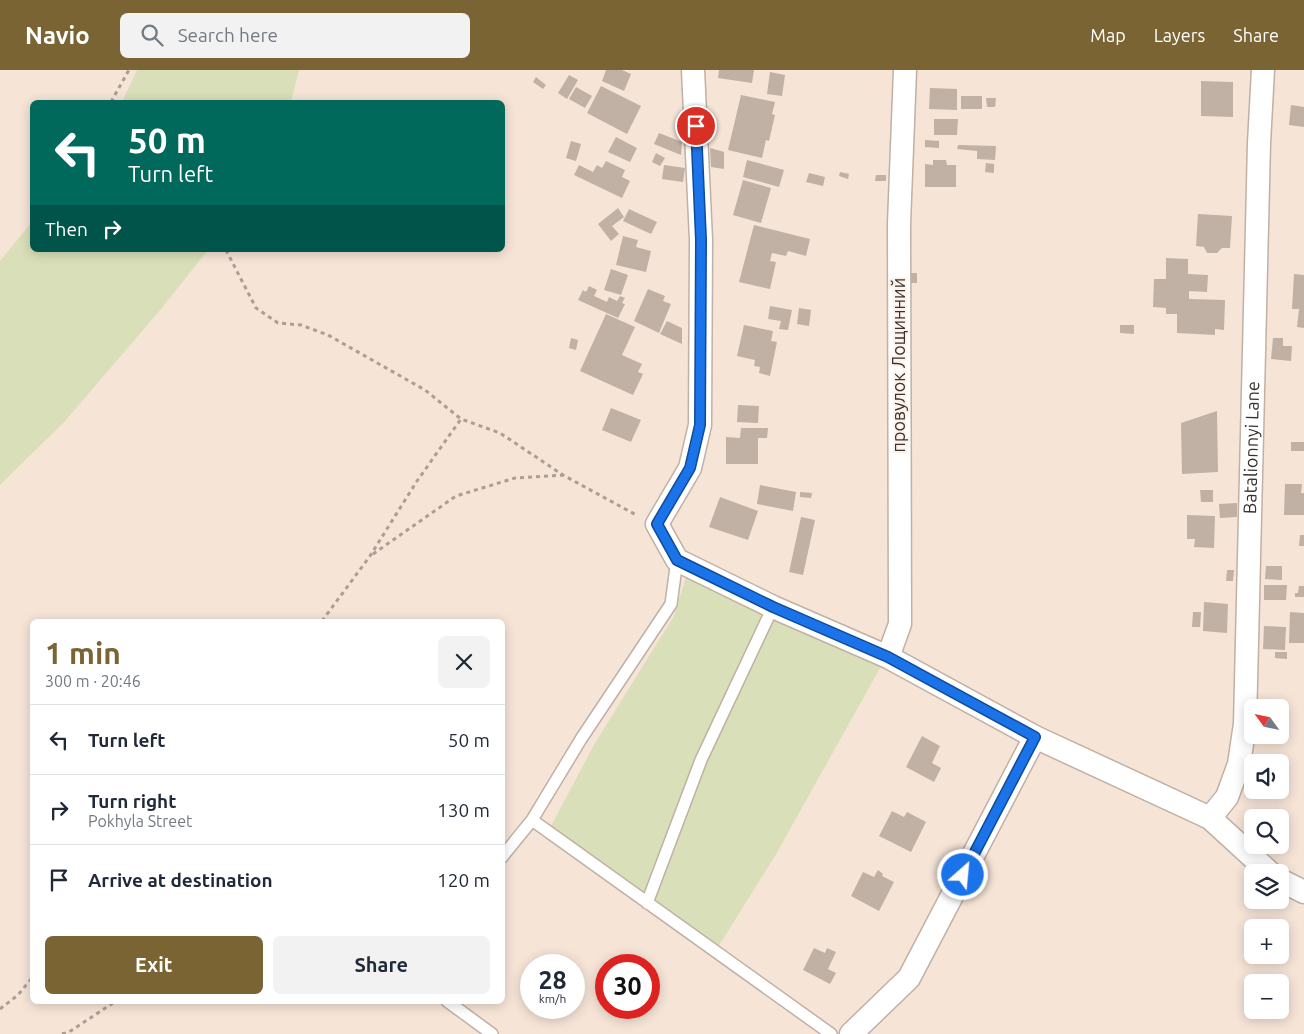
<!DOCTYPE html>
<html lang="en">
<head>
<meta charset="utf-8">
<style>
	:root { --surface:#fff; --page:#f2f2f3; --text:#1f2937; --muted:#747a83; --line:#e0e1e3; --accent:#7a6434 }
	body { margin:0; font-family:Ubuntu,sans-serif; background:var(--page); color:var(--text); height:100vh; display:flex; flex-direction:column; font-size:19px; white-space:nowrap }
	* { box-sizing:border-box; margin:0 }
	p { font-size:16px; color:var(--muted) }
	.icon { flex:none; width:28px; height:28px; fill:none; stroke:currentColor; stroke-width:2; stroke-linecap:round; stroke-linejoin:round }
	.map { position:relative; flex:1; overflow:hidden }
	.panel { position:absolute; left:30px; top:549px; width:475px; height:385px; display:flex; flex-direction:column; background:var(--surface); border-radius:8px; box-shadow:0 2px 12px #0003 }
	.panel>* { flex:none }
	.top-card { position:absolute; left:30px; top:30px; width:475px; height:152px; border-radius:8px; box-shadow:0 2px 12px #0003; background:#00695c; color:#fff; overflow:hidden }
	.needle { width:32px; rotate:303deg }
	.buttons { position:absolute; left:1244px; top:629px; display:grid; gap:10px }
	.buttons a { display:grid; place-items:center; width:45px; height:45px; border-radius:8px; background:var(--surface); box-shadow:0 2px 12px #0003; font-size:25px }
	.speed { position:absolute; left:520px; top:884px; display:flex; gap:10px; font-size:25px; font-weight:700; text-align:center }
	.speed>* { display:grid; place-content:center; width:65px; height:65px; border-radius:50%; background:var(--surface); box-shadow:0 2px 12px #0003; line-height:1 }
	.speed small { font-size:12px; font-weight:400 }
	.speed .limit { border:8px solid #d22; background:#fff; color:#111 }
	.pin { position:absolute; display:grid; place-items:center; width:42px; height:42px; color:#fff; margin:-21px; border:2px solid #fff; border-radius:50%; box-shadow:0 1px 5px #0007 }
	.me { position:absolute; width:55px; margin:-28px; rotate:27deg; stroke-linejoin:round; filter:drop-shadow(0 0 4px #0008) }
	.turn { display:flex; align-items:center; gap:18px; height:105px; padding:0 15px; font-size:22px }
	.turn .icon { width:65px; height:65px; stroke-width:2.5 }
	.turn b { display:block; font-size:35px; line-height:42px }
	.then { display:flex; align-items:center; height:48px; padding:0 15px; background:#0003; gap:10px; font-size:19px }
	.round { display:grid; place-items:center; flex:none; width:52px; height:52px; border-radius:8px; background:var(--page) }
	.summary { display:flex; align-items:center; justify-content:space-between; height:85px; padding:0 15px }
	h1 { font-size:30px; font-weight:700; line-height:38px; color:var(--accent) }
	.button { display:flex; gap:10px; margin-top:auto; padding:10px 15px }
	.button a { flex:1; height:58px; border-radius:8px; background:var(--accent); color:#fff; font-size:20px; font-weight:700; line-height:58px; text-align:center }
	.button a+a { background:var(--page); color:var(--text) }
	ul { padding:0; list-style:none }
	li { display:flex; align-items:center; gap:15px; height:70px; padding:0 15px; border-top:1px solid var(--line) }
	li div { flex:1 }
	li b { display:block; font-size:19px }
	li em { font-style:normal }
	header { display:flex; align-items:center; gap:30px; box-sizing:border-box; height:70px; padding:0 25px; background:var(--accent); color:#fff }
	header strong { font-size:24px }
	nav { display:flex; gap:28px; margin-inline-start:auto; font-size:18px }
	.search { width:350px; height:45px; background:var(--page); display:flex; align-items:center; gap:12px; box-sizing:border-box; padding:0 18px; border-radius:8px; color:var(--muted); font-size:19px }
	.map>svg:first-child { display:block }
	.green { fill:#d9dfb8 }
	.building { fill:#c1b0a4 }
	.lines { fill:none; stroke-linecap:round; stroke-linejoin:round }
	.service-casing { stroke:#c1b0a4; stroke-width:14 }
	.minor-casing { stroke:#c1b0a4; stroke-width:25 }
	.path { stroke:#ab9e94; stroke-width:3; stroke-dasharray:4 4; stroke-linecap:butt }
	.service { stroke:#fff; stroke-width:11 }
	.minor { stroke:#fff; stroke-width:22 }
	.route-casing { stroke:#114b97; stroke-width:12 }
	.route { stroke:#1a73e8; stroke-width:9 }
	.labels { text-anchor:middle; stroke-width:4; stroke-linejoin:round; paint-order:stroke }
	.street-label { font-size:18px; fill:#39322d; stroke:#fef3eb }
</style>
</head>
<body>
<header>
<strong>Navio</strong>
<div class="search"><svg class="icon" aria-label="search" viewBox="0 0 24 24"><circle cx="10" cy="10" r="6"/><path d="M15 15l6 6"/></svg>Search here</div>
<nav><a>Map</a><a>Layers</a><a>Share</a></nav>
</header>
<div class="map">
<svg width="1304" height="964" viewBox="0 0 1304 964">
	<rect width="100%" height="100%" fill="#f6e4d7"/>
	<!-- green -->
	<path class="green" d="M137,0H299L291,32H122Z
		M32,152V180H208L161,239L65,351L0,415V191Z
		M688,501L884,591L775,786L718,877L549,760L595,673L674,546Z"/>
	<!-- building -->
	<path class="building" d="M606,0H622L631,4L624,21L602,11Z
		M719,0H754L752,13L718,8Z
		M770,2L785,5L782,26L767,24Z
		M569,5L578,10L567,29L558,23Z
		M536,7L546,15L543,19L533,12Z
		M1201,11L1233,12V47L1201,46Z
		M601,16L641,36L627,64L587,43Z
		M576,17L592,26L585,38L569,29Z
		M930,18L957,19V40L929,39Z
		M741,25L775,32L772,44L775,45L769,71L766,70L762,88L728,80Z
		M961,26H982V39H961Z
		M986,28H996L995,37H987Z
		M1291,35L1304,37V57L1289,55Z
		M934,49H958L957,65H934Z
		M659,63L682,72L681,85L654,74Z
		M616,67L637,78L630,92L608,82Z
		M925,70L939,71V78L925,77Z
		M571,71L581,74L576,91L566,88Z
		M958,75L996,76L995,90L977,89V81L957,79Z
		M710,78L724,82V99L711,97Z
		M656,83L665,88L660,96L652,92Z
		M747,90L784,100L779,117L743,107Z
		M933,90H946L947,95H956V117H925V94L933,95Z
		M606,91L625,100L622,107L630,111L622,128L574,105L579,95L593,102L597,95L602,98Z
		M986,93L994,94V103L985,102Z
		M664,95L685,98L683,112L662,109Z
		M840,102L849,104L848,109L839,106Z
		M809,103L825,107L823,116L806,112Z
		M876,105H886V111H875Z
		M743,110L771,118L761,153L733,145Z
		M618,138L624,147L612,156L619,164L611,171L598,154Z
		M629,139L657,152L651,164L623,151Z
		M1198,144L1232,146L1230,178H1222L1217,183H1207L1204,177L1196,176Z
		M754,155L810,169L806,186L788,181L786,186L772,183L770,191L776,192L770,219L739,212Z
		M623,166L638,170L636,177L651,181L646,202L616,195Z
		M1166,188L1188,189V204L1208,205L1207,222L1189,221V229L1225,230L1224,260L1215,259V265L1177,263V244H1166V238L1153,237L1154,209H1166Z
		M611,199L628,205L621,225L604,220Z
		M910,203H917V213H910Z
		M1294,204L1304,205V258L1297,257L1299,239H1292Z
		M589,216L597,220L594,226L607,232L609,227L617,231L620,226L625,228L622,233L625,234L618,248L578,230L583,220L586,222Z
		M648,219L665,226L663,231L671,234L659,263L634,251Z
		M770,236L792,240L788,260L779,259L781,251L768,249Z
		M799,238L811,240L809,256L797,254Z
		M606,244L635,257L622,285L642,294L638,302L643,304L633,325L580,301Z
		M667,251L682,258V274L660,264Z
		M744,255L773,261L771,271L777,272L770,306L759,303L760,297L754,296L755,290L737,286Z
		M1120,255H1134V264L1120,263Z
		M571,268L578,270L576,280L569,278Z
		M1273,268H1283V276H1292L1291,291L1271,289Z
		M738,335L759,336L758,353L737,352Z
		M611,338L641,350L631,372L602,360Z
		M1217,341L1218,402L1182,404L1181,353Z
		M741,358H768L767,368H758V394H726V367L740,368Z
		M1291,372H1304V381H1291Z
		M1285,414H1302L1301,423H1304V445H1284Z
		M760,415L796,422L793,441L757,434Z
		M1200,420H1213V432H1201Z
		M800,422L812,423L811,428L800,427Z
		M720,427L758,441L748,470L709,457Z
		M1237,433V447L1220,448L1219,434Z
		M1187,445L1215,446L1214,478L1194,477L1195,469H1187Z
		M801,447L815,450L803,505L789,502Z
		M1300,465H1304V476H1299Z
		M1266,496H1282V510L1265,509Z
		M1227,500H1234L1233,511H1226Z
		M1264,515H1287L1286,530H1264Z
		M1299,516H1304V527H1295V523H1298Z
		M1204,532L1228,534L1227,563L1203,561Z
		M1193,542H1201L1200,557H1192Z
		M1290,542L1304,543V573H1289Z
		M1264,556L1286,557L1285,580L1263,579Z
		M1275,582H1287V589L1275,588Z
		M922,666L940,676L932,693L941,698L934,712L906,697Z
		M892,741L904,747L907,742L926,752L911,782L879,766Z
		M878,800L883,804L882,806L894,812L879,841L851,826L863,802L874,807Z
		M814,878L825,883L827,878L836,882L828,899L836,903L830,914L803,900Z"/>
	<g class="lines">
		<defs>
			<path id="service" d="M532,750L581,669L671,534L677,490
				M502,787L532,750L831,964
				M647,833L701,690L773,537
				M447,931L492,964"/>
			<g id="minor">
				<path d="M693,0L701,170L700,355L690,398L657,454L677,490L773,537L888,587L1035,667L1210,748L1269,802"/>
				<path d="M888,587L900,554L899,154L905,0"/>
				<path id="s1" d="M1210,748L1227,727L1239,694L1245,654L1259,73L1263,0"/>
				<path d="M1280,810L1304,822"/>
				<path d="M851,964L909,908L1035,667"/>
			</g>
		</defs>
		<!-- service casing -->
		<use href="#service" class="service-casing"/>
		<!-- minor casing -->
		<use href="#minor" class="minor-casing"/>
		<!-- path -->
		<path class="path" d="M111,32L129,0
			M226,180L256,238L278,253L301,255L328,265L425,320L461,349
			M373,484L456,426L515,408L563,405
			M322,551L370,486L417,411L461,349L500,363L563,405L638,446
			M0,939L18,925L32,908
			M62,964L69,962L116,931"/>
		<!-- service -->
		<use href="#service" class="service"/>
		<!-- minor -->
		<use href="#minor" class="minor"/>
	</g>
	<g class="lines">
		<defs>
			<path id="route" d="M696,56L701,170L700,355L690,398L657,454L677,490L773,537L888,587L1035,667L963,805"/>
		</defs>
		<!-- route casing -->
		<use href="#route" class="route-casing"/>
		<!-- route -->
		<use href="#route" class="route"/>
	</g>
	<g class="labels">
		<!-- street labels -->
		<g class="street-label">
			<text transform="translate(899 295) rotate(-90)" y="6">провулок Лощинний</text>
			<text dy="6" stroke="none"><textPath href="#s1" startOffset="379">Batalionnyi Lane</textPath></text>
		</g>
	</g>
</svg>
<div class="buttons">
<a><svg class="needle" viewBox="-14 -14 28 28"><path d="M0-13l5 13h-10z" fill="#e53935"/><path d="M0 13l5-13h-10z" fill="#747a83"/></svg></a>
<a><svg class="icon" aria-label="sound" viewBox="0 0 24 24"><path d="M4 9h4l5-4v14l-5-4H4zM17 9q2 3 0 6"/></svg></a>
<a><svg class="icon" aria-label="search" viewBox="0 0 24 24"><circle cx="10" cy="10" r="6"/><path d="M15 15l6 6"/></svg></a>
<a><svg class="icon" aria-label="layers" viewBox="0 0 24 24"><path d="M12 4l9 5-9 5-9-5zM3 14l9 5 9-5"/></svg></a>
<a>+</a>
<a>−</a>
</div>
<div class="speed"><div>28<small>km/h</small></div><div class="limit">30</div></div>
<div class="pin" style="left:696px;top:56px;background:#d93025"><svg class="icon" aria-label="arrive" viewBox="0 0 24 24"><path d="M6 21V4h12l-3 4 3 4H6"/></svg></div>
<svg class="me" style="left:963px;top:805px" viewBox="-20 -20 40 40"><circle r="17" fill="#1a73e8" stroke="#fff" stroke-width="3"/><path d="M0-11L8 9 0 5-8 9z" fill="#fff"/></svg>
<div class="top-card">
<div class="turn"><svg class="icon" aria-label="left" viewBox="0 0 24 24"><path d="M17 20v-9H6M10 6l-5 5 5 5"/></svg><div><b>50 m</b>Turn left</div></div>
<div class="then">Then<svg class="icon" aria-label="right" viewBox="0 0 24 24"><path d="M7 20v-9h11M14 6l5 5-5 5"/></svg></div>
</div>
<section class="panel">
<div class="summary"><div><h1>1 min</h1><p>300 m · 20:46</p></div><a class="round"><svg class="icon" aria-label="close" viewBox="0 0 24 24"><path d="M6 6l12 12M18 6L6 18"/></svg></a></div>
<ul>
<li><svg class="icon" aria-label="left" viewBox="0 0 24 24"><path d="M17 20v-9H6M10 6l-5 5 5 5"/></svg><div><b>Turn left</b></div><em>50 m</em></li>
<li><svg class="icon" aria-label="right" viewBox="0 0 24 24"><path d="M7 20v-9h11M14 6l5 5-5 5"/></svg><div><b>Turn right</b><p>Pokhyla Street</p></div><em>130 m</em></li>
<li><svg class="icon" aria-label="arrive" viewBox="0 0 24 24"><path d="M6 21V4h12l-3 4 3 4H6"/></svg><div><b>Arrive at destination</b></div><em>120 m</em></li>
</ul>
<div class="button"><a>Exit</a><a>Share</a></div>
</section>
</div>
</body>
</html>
